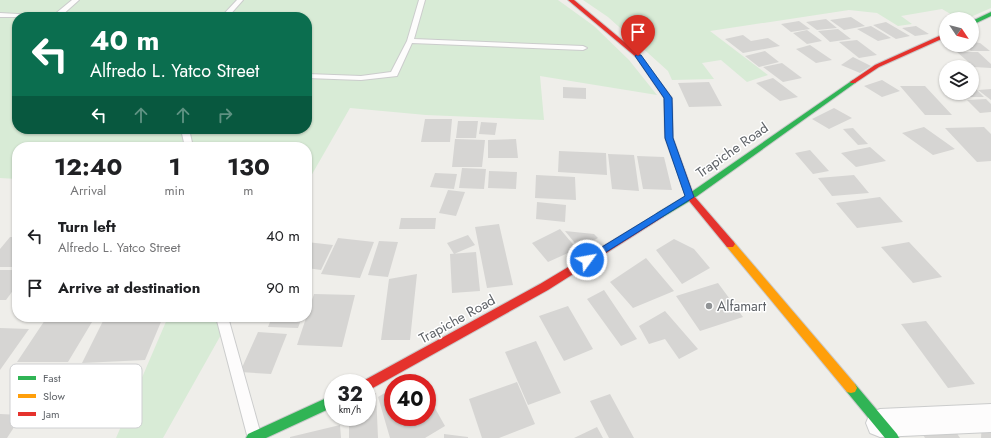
<!DOCTYPE html>
<html lang="en">
<head>
<meta charset="utf-8">
<style>
	:root { --surface:#fff; --page:#f2f2f2; --text:#202124; --muted:#757577 }
	body { margin:0; font-family:Jost,sans-serif; background:var(--page); color:var(--text); height:100vh; display:flex; flex-direction:column; font-size:15px; white-space:nowrap }
	* { box-sizing:border-box; margin:0 }
	p { font-size:13px; color:var(--muted) }
	.icon { flex:none; width:22px; height:22px; fill:none; stroke:currentColor; stroke-width:2; stroke-linecap:round; stroke-linejoin:round }
	.map { position:relative; flex:1; overflow:hidden }
	.sheet { position:absolute; left:12px; top:142px; width:300px; height:180px; display:flex; flex-direction:column; background:var(--surface); border-radius:16px; box-shadow:0 1px 3px #0004 }
	.sheet>* { flex:none }
	.hud { position:absolute; left:12px; top:12px; width:300px; height:122px; border-radius:16px; box-shadow:0 1px 3px #0004; background:#0b6e4f; color:#fff; overflow:hidden }
	.needle { width:26px; rotate:125deg }
	.fabs { position:absolute; left:939px; top:12px; display:grid; gap:8px }
	.fabs a { display:grid; place-items:center; width:40px; height:40px; border-radius:50%; background:var(--surface); box-shadow:0 1px 3px #0004; font-size:20px }
	.speed { position:absolute; left:324px; top:374px; display:flex; gap:8px; font-size:20px; font-weight:700; text-align:center }
	.speed>* { display:grid; place-content:center; width:52px; height:52px; border-radius:50%; background:var(--surface); box-shadow:0 1px 3px #0004; line-height:1 }
	.speed small { font-size:10px; font-weight:400 }
	.speed .limit { border:6px solid #d22; background:#fff; color:#111 }
	.pin { position:absolute; display:grid; place-items:center; width:34px; height:34px; color:#fff; margin:-41px -17px; border-radius:50% 50% 50% 0; rotate:-45deg; box-shadow:0 0 4px #0007 }
	.pin .icon { rotate:45deg }
	.me { position:absolute; width:44px; margin:-22px; rotate:58deg; stroke-linejoin:round; filter:drop-shadow(0 0 3px #0008) }
	.turn { display:flex; align-items:center; gap:14px; height:84px; padding:0 12px; font-size:18px }
	.turn .icon { width:52px; height:52px; stroke-width:2.5 }
	.turn b { display:block; font-size:28px; line-height:34px }
	.lanes { display:flex; align-items:center; height:38px; padding:0 12px; background:#0003; justify-content:center; gap:20px; direction:ltr }
	.lanes .off { opacity:.35 }
	.eta { display:flex; justify-content:space-evenly; align-items:center; height:68px; text-align:center }
	.eta b { font-size:24px; font-weight:700; line-height:28px }
	ul { padding:0; list-style:none }
	li { display:flex; align-items:center; gap:12px; height:52px; padding:0 12px }
	li div { flex:1 }
	li b { display:block; font-size:15px }
	li em { font-style:normal }
	.map>svg:first-child { display:block }
	.green { fill:#d8ebd6; fill-rule:evenodd }
	.building { fill:#d6d5d3 }
	.lines { fill:none; stroke-linecap:round; stroke-linejoin:round }
	.lane-casing { stroke:#cbcccc; stroke-width:2 }
	.street-casing { stroke:#cbcccc; stroke-width:2 }
	.fast-casing { stroke:#cacacb; stroke-width:2 }
	.slow-casing { stroke:#cacacb; stroke-width:2 }
	.jam-casing { stroke:#cacacb; stroke-width:2 }
	.lane { fill:#fdfcfc; fill-rule:evenodd }
	.street { fill:#fdfcfc; fill-rule:evenodd }
	.fast { fill:#30b455; fill-rule:evenodd }
	.slow { fill:#ff9f0a; fill-rule:evenodd }
	.jam { fill:#e5322d; fill-rule:evenodd }
	.route { fill:#1a73e8; stroke:#114b97 }
	.poi-dot { fill:#919496; stroke:#fff; stroke-width:1.5 }
	.labels { text-anchor:middle; stroke-width:3; stroke-linejoin:round; paint-order:stroke }
	.street-label { font-size:14px; fill:#5f6368; stroke:#fff }
	.poi-label { font-size:14px; fill:#5f6368; stroke:#fff; text-anchor:start }
	.key { fill:#fff; stroke:#cfd0d2; stroke-width:1 }
	.key-label { font-size:11px; fill:#5f6368 }
</style>
</head>
<body>
<div class="map">
<svg width="991" height="438" viewBox="0 0 991 438">
	<rect width="100%" height="100%" fill="#efeeea"/>
	<!-- green -->
	<path class="green" d="M0,0H558L594,26L629,60L657,95L540,76L544,120L426,115L350,108L307,183V147H17V179L0,178ZM17,17H307V129H17Z
		M583,0H991V8L966,19H959L942,9L901,16L912,24L898,26L877,13L849,10L710,31L768,75L747,82L721,60L702,63L714,79L672,80L668,71L608,17Z
		M168,317H231L163,438H116Z"/>
	<!-- building -->
	<path class="building" d="M851,17L865,26L844,30L830,20Z
		M826,19L837,28L817,30L806,22Z
		M799,21L810,29L791,32L781,24Z
		M886,22L910,36L896,39L873,25Z
		M871,26L891,38L878,41L857,29Z
		M916,26L929,34L915,36L902,28Z
		M838,29L851,39L830,42L818,31Z
		M807,30L822,41L807,44L793,33Z
		M743,35L751,41L768,38L780,46L743,53L725,39Z
		M857,40L877,55L859,58L839,42Z
		M972,42L980,43L990,51H971L965,45H972Z
		M810,45L832,60L816,63L796,49Z
		M765,51L779,62L759,67L745,56Z
		M957,52H978L991,64V68L974,67Z
		M853,57L871,66L860,73L841,65Z
		M782,63L802,78L783,82L763,67Z
		M773,78L798,97L780,101L756,83Z
		M882,80L900,91L882,97L864,86Z
		M709,82L722,106L689,107L678,83Z
		M972,85L984,97H960L956,93H972Z
		M900,86H925L952,115H925Z
		M563,87L586,88V99L563,98Z
		M991,89V100L978,90Z
		M986,99L991,104V112L980,113L967,100Z
		M834,108L852,118L829,129L812,119Z
		M425,119H452L450,142H421Z
		M458,121H478L476,138H456Z
		M481,122L497,123L495,135L479,134Z
		M924,127L955,149L933,155L902,133Z
		M984,127L991,134V161L977,162L945,128Z
		M853,128L868,144L858,145L843,129Z
		M455,139L485,140L482,167H452Z
		M516,139L518,158H488V140Z
		M870,147L886,161L856,167L841,153Z
		M810,150L829,171L813,174L795,153Z
		M559,151L606,153L607,175L558,172Z
		M608,154L634,155L639,191L612,189Z
		M637,156L664,157L672,190L643,189Z
		M462,168L486,169L484,189L459,188Z
		M489,171L517,172L516,189L488,188Z
		M435,173L457,174L454,189L430,187Z
		M536,175L575,177L576,200L535,198Z
		M854,175L869,193L832,196L818,178Z
		M448,190L465,192L456,216L439,213Z
		M880,197L903,222L857,228L836,203Z
		M537,202L566,205L565,222L536,219Z
		M401,218H436L435,229H399Z
		M499,224L513,285L487,288L475,227Z
		M560,229L577,249L548,262L532,243Z
		M565,231L594,234L598,238L579,248Z
		M468,235L475,245L454,254L447,243Z
		M10,237H17V267H0V249Z
		M338,238L374,242L360,278L321,274Z
		M674,239L694,249L710,268L682,284L656,250Z
		M379,241L398,242L388,277L368,275Z
		M307,242L333,245L321,270L307,268Z
		M909,242L942,277L913,283L881,247Z
		M476,252L480,291L452,293L450,254Z
		M646,258L674,291L633,308L610,282Z
		M0,270H17V285L6,300H0Z
		M417,274L410,340H381L389,279Z
		M718,283L743,317L700,331L676,296Z
		M604,290L637,339L621,346L587,299Z
		M314,294L355,295L342,347L297,345Z
		M568,306L593,349L564,361L539,316Z
		M665,311L698,349L679,359L665,339L649,344L639,326Z
		M47,317H95L68,362H17Z
		M145,317H163L145,360L82,363L104,319Z
		M272,317H302L298,328L268,327Z
		M926,321L975,384L948,388L901,324Z
		M0,328L29,329L0,370Z
		M258,332L287,334L271,374L240,372Z
		M536,341L561,393L528,405L505,352Z
		M416,374L421,383H401Z
		M517,382L535,424L499,438H482L469,399Z
		M393,388V417H427V394L445,426L425,438H390L378,397Z
		M376,393L378,438H349V417H367V395Z
		M610,394L634,438H609L590,401Z
		M0,414L22,415L7,438H0Z
		M982,421L991,425V438H981Z
		M340,425L341,438H290V437Z
		M952,426L960,438H925L919,428Z
		M597,427L603,438H574Z
		M444,434L468,437V438H444Z"/>
	<g class="lines">
		<defs>
			<path id="lane" d="M72,0H79L60,17H39L42,15L55,14Z
				M237,0H243L228,17H221Z
				M419,0H425L414,39L583,46L587,48L583,50L412,43L397,76L361,80L307,78V74L361,76L391,72L407,41Z
				M0,13L35,15L38,17H0Z
				M181,129H189L193,147H185Z
				M216,317H228L261,435L260,438H248L247,435Z"/>
			<path id="street" d="M991,404V432L880,437L870,433L866,423L870,413L880,409Z"/>
			<path id="fast" d="M991,12V16L972,25V21Z
				M853,80L856,82L855,83L693,199L663,217H657L656,215L657,213L687,195Z
				M851,383L855,384L897,434L899,438H885L847,392L845,388L847,384Z
				M333,395V407L266,438H246L248,434Z"/>
			<path id="slow" d="M730,240L733,241L855,384L857,388L855,392L851,393L847,392L727,247L725,244L727,241Z"/>
			<path id="jam" d="M568,0H574L640,55L672,98L673,138L694,196L733,241L735,244L733,247H727L686,197L665,138L664,98L636,57Z
				M946,33V37L879,67L855,83H851L850,82L875,65Z
				M660,212L663,213L664,215L663,217L548,290L371,389L367,390V383H362L363,381L540,284Z"/>
		</defs>
		<!-- lane casing -->
		<use href="#lane" class="lane-casing"/>
		<!-- street casing -->
		<use href="#street" class="street-casing"/>
		<!-- fast casing -->
		<use href="#fast" class="fast-casing"/>
		<!-- slow casing -->
		<use href="#slow" class="slow-casing"/>
		<!-- jam casing -->
		<use href="#jam" class="jam-casing"/>
		<!-- lane -->
		<use href="#lane" class="lane"/>
		<!-- street -->
		<use href="#street" class="street"/>
		<!-- fast -->
		<use href="#fast" class="fast"/>
		<!-- slow -->
		<use href="#slow" class="slow"/>
		<!-- jam -->
		<use href="#jam" class="jam"/>
	</g>
	<!-- route -->
	<path class="route" d="M636,55H641L672,98L673,138L694,197L587,264L584,263L582,260L584,258L685,196L665,138L664,98L635,56Z"/>
	<!-- markers -->
	<circle class="poi-dot" cx="709" cy="306" r="4"/>
	<g class="labels">
		<!-- street labels -->
		<g class="street-label">
			<text transform="translate(732 150) rotate(-35)" y="5">Trapiche Road</text>
			<text transform="translate(457 319) rotate(-29)" y="5">Trapiche Road</text>
		</g>
		<!-- poi labels -->
		<g class="poi-label">
			<text x="717" y="311">Alfamart</text>
		</g>
	</g>
	<!-- legend -->
	<rect x="10" y="364" width="132" height="64" rx="6" class="key"/>
	<rect x="18" y="376" width="18" height="4" fill="#30b455"/>
	<rect x="18" y="394" width="18" height="4" fill="#ff9f0a"/>
	<rect x="18" y="412" width="18" height="4" fill="#e5322d"/>
	<g class="key-label">
		<text x="43" y="382">Fast</text>
		<text x="43" y="400">Slow</text>
		<text x="43" y="418">Jam</text>
	</g>
</svg>
<div class="fabs">
<a><svg class="needle" viewBox="-14 -14 28 28"><path d="M0-13l5 13h-10z" fill="#e53935"/><path d="M0 13l5-13h-10z" fill="#757577"/></svg></a>
<a><svg class="icon" aria-label="layers" viewBox="0 0 24 24"><path d="M12 4l9 5-9 5-9-5zM3 14l9 5 9-5"/></svg></a>
</div>
<div class="speed"><div>32<small>km/h</small></div><div class="limit">40</div></div>
<div class="pin" style="left:638px;top:56px;background:#d93025"><svg class="icon" aria-label="arrive" viewBox="0 0 24 24"><path d="M6 21V4h12l-3 4 3 4H6"/></svg></div>
<svg class="me" style="left:587px;top:260px" viewBox="-20 -20 40 40"><circle r="17" fill="#1a73e8" stroke="#fff" stroke-width="3"/><path d="M0-11L8 9 0 5-8 9z" fill="#fff"/></svg>
<div class="hud">
<div class="turn"><svg class="icon" aria-label="left" viewBox="0 0 24 24"><path d="M17 20v-9H6M10 6l-5 5 5 5"/></svg><div><b>40 m</b>Alfredo L. Yatco Street</div></div>
<div class="lanes"><svg class="icon" aria-label="left" viewBox="0 0 24 24"><path d="M17 20v-9H6M10 6l-5 5 5 5"/></svg><svg class="icon off" aria-label="ahead" viewBox="0 0 24 24"><path d="M12 20V5M6 11l6-6 6 6"/></svg><svg class="icon off" aria-label="ahead" viewBox="0 0 24 24"><path d="M12 20V5M6 11l6-6 6 6"/></svg><svg class="icon off" aria-label="right" viewBox="0 0 24 24"><path d="M7 20v-9h11M14 6l5 5-5 5"/></svg></div>
</div>
<section class="sheet">
<div class="eta">
<div><b>12:40</b><p>Arrival</p></div>
<div><b>1</b><p>min</p></div>
<div><b>130</b><p>m</p></div>
</div>
<ul>
<li><svg class="icon" aria-label="left" viewBox="0 0 24 24"><path d="M17 20v-9H6M10 6l-5 5 5 5"/></svg><div><b>Turn left</b><p>Alfredo L. Yatco Street</p></div><em>40 m</em></li>
<li><svg class="icon" aria-label="arrive" viewBox="0 0 24 24"><path d="M6 21V4h12l-3 4 3 4H6"/></svg><div><b>Arrive at destination</b></div><em>90 m</em></li>
</ul>
</section>
</div>
</body>
</html>
